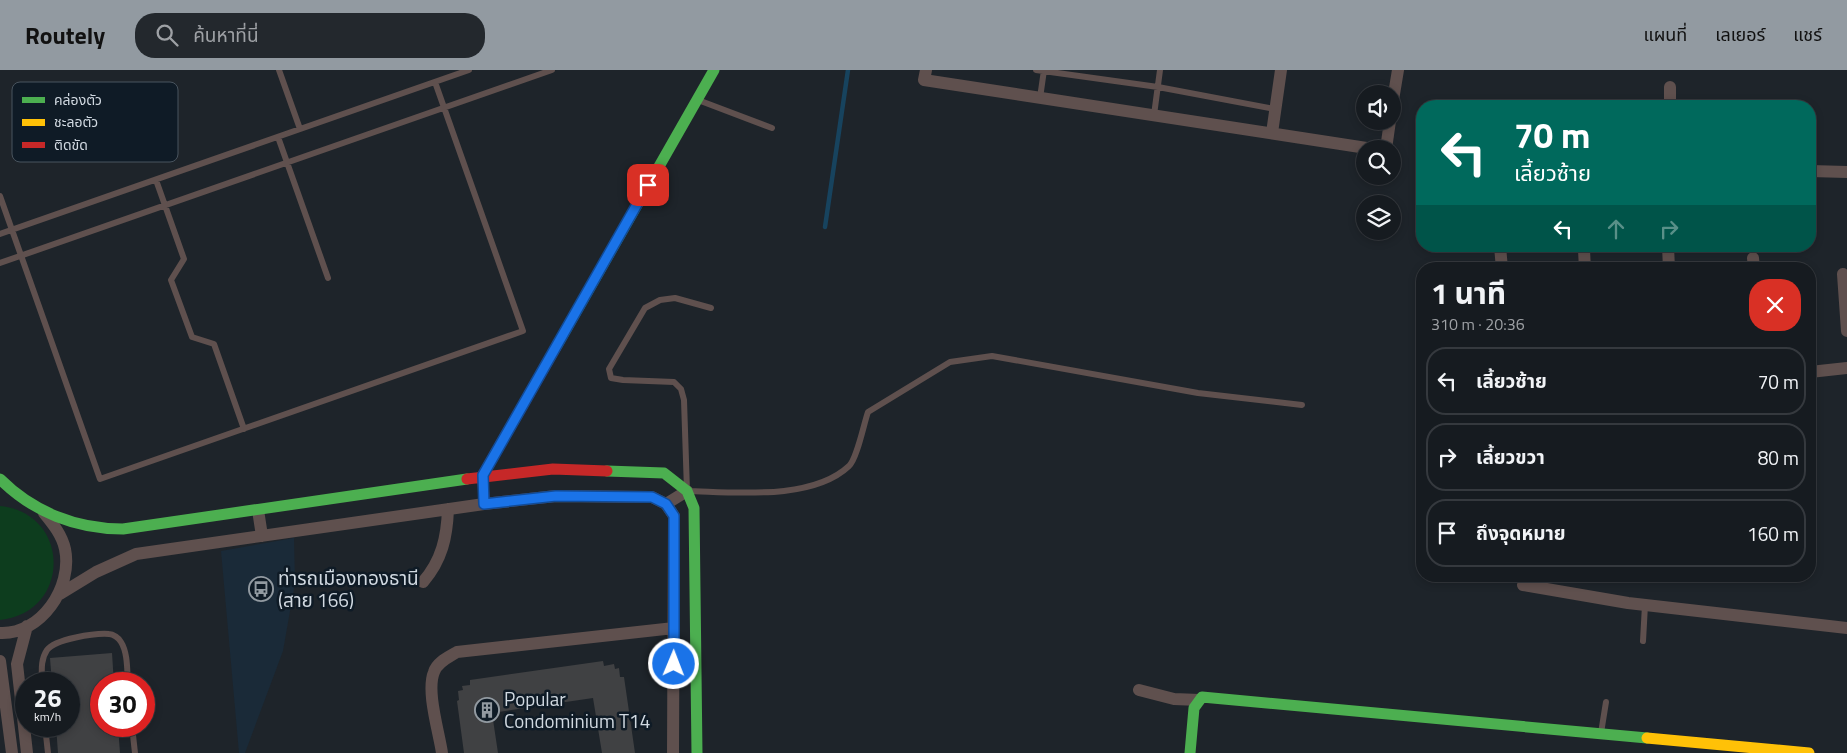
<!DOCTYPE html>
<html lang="th">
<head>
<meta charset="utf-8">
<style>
	:root { --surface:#161b20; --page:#23282d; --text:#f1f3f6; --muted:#9ea1a5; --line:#35393e; --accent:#929aa1 }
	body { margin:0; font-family:"Titillium Web","Noto Sans Thai",sans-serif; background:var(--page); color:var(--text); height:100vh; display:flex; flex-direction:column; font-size:19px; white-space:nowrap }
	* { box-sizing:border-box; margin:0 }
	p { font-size:16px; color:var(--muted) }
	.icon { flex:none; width:28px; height:28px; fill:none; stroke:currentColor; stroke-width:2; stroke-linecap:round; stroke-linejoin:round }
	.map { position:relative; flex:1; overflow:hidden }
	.side { position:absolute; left:1416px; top:192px; width:400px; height:320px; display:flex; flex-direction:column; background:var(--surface); border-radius:20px; box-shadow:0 2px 8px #0003,0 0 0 1px var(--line) }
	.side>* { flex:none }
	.guide { position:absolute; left:1416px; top:30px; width:400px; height:152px; border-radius:20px; box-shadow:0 2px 8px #0003,0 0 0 1px var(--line); background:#00695c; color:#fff; overflow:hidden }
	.buttons { position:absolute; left:1356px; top:15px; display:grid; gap:10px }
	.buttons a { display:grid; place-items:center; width:45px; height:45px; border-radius:50%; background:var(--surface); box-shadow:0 2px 8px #0003,0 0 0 1px var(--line); font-size:25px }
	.speed { position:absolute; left:15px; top:602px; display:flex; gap:10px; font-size:25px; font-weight:700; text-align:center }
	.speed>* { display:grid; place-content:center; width:65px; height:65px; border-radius:50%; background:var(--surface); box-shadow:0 2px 8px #0003,0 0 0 1px var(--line); line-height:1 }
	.speed small { font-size:12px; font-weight:400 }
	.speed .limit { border:8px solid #d22; background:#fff; color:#111 }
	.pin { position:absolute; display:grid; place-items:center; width:42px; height:42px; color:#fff; margin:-21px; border-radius:10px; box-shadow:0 2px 8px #0006 }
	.me { position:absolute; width:55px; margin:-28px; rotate:1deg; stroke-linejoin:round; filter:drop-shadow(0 0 4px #0008) }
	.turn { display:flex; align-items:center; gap:18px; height:105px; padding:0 15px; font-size:22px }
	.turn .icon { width:65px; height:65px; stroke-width:2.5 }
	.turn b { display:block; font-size:35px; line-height:42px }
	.lanes { display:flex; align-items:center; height:48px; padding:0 15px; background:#0003; justify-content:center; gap:25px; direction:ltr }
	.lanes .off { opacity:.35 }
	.round { display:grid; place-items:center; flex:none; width:52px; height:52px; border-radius:20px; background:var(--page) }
	.head { display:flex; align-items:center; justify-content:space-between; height:85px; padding:0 15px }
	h1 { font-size:30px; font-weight:700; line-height:38px }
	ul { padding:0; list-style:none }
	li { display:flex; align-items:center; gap:15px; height:68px; margin:0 10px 8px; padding:0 5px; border:2px solid var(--line); border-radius:20px }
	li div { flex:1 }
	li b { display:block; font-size:19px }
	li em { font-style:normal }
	header { display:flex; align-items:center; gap:30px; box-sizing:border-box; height:70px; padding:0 25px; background:var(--accent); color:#111 }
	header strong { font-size:24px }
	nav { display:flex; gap:28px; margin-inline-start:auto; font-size:18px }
	.search { width:350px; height:45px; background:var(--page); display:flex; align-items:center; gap:12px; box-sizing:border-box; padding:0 18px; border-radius:20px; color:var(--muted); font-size:19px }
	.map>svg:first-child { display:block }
	.built { fill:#1a2a38 }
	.green { fill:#0d3d1e }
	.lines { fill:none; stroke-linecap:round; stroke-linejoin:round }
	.stream { stroke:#17435e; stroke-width:4.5 }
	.building { fill:#404143 }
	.lane { stroke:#5f504e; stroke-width:6 }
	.street { stroke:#5f504e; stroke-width:12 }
	.fast { stroke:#4caf50; stroke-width:11 }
	.slow { stroke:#ffc107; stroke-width:11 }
	.jam { stroke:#c62828; stroke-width:11 }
	.route-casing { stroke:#114b97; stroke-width:12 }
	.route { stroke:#1a73e8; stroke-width:9 }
	.labels { text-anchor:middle; stroke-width:5; stroke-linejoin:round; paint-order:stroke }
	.poi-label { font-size:19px; fill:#d1d9e1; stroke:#0f1b26; text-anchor:start }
	.key { fill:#0f1b26; stroke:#49545e; stroke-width:1 }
	.key-label { font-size:14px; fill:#d1d9e1 }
</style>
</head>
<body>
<header>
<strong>Routely</strong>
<div class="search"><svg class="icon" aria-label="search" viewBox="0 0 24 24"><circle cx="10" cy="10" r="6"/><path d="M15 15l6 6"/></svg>ค้นหาที่นี่</div>
<nav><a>แผนที่</a><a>เลเยอร์</a><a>แชร์</a></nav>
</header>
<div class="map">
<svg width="1847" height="683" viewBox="0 0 1847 683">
	<rect width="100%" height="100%" fill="#1e242a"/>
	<!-- built -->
	<path class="built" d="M294,468L295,513L283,581L245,683H239L221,481Z"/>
	<!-- green -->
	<path class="green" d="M0,436C71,443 72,542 0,550Z"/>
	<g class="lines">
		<!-- stream -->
		<path class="stream" d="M825,157L848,0"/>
	</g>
	<!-- building -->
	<path class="building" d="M112,583L114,614H101V656H118L120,683H58L56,656H69V614H52L50,588Z
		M603,591L604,596L614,594L615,599L619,598L620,607H624L635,683H602L593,628L492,643L498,683H464L457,631L459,630L458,621L463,620L462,616L470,615V610Z"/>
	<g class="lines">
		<!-- lane -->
		<path class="lane" d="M279,0L300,59
			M1036,0L1158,17L1275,39
			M1040,28L1044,0
			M698,30L772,58
			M1154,45L1160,0
			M278,67L328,208
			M156,110L184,189L171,210L192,267L214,274L244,359
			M0,126L100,409L523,261L435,12
			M0,164L469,0
			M0,193L552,0
			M711,238L675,228L660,230L645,238L609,299L611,308L623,310L674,312L681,319L684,330L687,421C734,422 812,431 849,396C857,389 864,353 868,342L950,292L992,286L1198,323L1302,335
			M1643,571L1645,535
			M42,614C42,603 40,590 47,580C55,569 95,563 109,564C113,564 119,568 121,572C128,583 127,601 128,614
			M45,656L48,683
			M132,656L135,683
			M1601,663L1606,632"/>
		<!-- street -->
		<path class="street" d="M926,0L924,10L1373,79
			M1392,36L1398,0
			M1670,36V17
			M1272,63L1281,0
			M1386,79L1390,51
			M1810,101L1847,102
			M1500,176L1502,199
			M1668,176L1669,199
			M1584,180L1585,199
			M1753,188L1754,199
			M1843,204L1847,261
			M1810,302L1847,298
			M666,434L687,421
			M258,440L262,466
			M423,512C442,490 447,467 448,439
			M1523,515L1628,533L1847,558
			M60,524L96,502L136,484L484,434L556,426L652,427L666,434L674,446L673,683
			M0,563C41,565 73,517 65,479C62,465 53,454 44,443
			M0,591L12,683
			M1139,620L1174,629L1199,630
			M27,683L17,594L27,556
			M442,683C439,662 426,621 434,602C437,592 449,587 457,582L674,558"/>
		<!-- fast -->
		<path class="fast" d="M556,277L714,0
			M607,401L664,403L687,421L694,438L697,683
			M0,409C33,442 76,459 123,459L467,409
			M1190,683L1194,638L1202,627L1647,668"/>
		<!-- slow -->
		<path class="slow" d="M1647,668L1809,683"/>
		<!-- jam -->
		<path class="jam" d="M467,409L553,399L607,401
			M484,434L483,405L556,277"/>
	</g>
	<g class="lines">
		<defs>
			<path id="route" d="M648,115L483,405L484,434L556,426L652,427L666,434L674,446V594"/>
		</defs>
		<!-- route casing -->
		<use href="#route" class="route-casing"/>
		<!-- route -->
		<use href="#route" class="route"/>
	</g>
	<!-- icons -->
	<defs>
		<symbol id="bus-ring" viewBox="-11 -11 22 22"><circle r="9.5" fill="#0f1b26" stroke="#929aa1" stroke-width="1.5"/><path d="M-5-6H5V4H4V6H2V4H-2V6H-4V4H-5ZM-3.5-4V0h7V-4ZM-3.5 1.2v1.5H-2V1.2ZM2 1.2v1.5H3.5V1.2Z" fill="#929aa1"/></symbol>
		<symbol id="building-ring" viewBox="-11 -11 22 22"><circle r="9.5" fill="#0f1b26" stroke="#929aa1" stroke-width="1.5"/><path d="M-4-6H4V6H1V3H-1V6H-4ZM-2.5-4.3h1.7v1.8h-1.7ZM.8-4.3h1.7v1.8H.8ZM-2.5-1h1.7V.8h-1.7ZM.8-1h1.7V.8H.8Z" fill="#929aa1"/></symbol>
	</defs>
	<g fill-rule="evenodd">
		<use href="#bus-ring" x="247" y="505" width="28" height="28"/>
		<use href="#building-ring" x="473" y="626" width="28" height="28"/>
	</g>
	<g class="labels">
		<!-- poi labels -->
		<g class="poi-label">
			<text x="278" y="515">ท่ารถเมืองทองธานี<tspan x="278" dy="22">(สาย 166)</tspan></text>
			<text x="504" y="636">Popular<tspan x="504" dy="22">Condominium T14</tspan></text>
		</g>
	</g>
	<!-- legend -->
	<rect x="12" y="12" width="166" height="80" rx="8" class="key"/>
	<rect x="22" y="27" width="23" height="6" fill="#4caf50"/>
	<rect x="22" y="49" width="23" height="7" fill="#ffc107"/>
	<rect x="22" y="72" width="23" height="6" fill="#c62828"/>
	<g class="key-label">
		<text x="54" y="35">คล่องตัว</text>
		<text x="54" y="57">ชะลอตัว</text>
		<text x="54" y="80">ติดขัด</text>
	</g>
</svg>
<div class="buttons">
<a><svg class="icon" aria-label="sound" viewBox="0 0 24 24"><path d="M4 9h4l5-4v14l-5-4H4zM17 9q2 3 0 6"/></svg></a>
<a><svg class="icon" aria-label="search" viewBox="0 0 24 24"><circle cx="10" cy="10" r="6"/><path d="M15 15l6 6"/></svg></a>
<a><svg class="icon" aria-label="layers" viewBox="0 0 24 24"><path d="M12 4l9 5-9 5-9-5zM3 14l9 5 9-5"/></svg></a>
</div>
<div class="speed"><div>26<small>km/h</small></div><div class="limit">30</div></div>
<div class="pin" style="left:648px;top:115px;background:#d93025"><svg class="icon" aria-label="arrive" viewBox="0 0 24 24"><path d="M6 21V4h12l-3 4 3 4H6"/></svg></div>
<svg class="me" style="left:674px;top:594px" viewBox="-20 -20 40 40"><circle r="17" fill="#1a73e8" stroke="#fff" stroke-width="3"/><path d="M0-11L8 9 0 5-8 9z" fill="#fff"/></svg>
<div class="guide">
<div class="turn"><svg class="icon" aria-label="left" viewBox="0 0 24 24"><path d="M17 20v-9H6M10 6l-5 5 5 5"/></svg><div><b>70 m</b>เลี้ยวซ้าย</div></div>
<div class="lanes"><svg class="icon" aria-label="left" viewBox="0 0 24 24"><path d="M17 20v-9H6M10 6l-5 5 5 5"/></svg><svg class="icon off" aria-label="ahead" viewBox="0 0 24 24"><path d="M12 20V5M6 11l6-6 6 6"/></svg><svg class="icon off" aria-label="right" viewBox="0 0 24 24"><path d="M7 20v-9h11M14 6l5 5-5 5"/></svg></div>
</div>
<section class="side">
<div class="head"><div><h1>1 นาที</h1><p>310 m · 20:36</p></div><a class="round" style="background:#d93025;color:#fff"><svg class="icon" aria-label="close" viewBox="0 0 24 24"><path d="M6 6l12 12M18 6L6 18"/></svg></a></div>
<ul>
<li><svg class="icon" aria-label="left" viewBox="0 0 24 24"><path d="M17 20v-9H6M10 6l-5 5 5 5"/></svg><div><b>เลี้ยวซ้าย</b></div><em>70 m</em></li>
<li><svg class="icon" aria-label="right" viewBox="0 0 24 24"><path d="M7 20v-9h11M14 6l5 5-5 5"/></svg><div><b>เลี้ยวขวา</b></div><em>80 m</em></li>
<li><svg class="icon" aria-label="arrive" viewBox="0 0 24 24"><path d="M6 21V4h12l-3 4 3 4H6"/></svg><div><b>ถึงจุดหมาย</b></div><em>160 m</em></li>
</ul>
</section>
</div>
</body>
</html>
